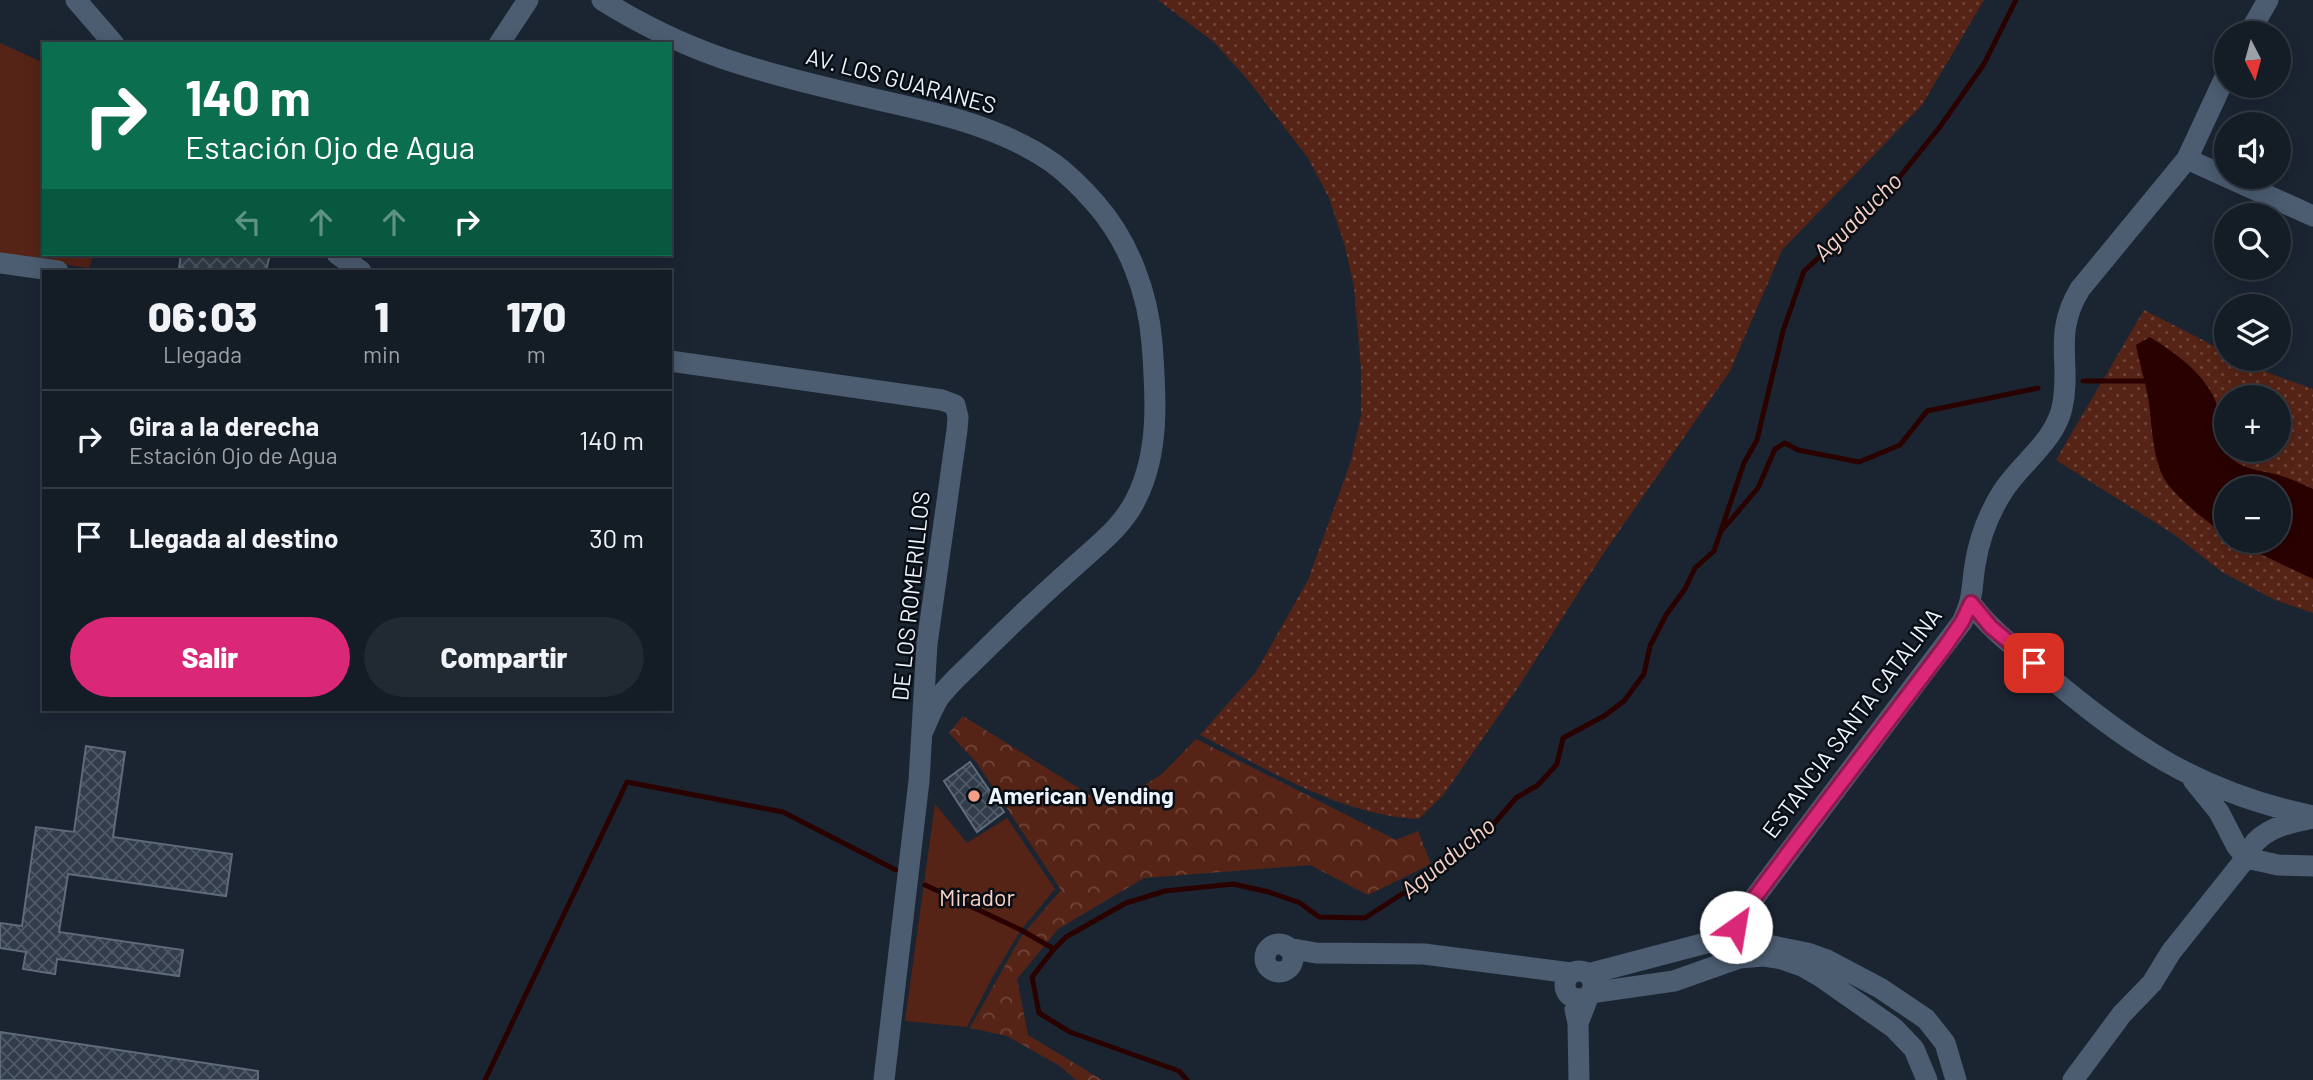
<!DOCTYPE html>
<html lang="es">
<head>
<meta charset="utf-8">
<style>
	:root { --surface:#141c26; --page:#212932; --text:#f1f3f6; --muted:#9da1a7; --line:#333a43; --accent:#db2777 }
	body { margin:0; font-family:Barlow,sans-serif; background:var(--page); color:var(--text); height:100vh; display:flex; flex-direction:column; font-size:26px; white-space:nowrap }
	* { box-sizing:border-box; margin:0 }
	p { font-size:23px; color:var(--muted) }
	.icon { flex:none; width:38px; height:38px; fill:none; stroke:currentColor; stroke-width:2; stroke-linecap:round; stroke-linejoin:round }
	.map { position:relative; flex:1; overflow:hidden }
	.details { position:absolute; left:42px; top:270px; width:630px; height:441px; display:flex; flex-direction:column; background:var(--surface); border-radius:0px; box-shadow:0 4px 18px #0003,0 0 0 2px var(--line) }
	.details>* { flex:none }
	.guide { position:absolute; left:42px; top:42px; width:630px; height:214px; border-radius:0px; box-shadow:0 4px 18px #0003,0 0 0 2px var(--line); background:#0b6e4f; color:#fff; overflow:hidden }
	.needle { width:46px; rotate:174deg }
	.tools { position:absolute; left:2214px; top:21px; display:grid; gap:14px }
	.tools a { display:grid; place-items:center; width:77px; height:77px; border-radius:50%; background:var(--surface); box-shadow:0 4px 18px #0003,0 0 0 2px var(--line); font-size:35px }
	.pin { position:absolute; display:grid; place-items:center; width:60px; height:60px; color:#fff; margin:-30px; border-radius:14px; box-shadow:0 4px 10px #0006 }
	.me { position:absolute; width:77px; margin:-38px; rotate:32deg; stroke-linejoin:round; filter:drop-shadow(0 0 5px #0008) }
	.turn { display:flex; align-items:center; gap:24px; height:147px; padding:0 28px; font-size:32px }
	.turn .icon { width:91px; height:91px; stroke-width:2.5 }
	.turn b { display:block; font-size:49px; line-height:60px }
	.lanes { display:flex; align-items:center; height:66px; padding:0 28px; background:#0003; justify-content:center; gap:35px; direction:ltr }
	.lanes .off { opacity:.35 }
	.eta { display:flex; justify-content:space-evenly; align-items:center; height:119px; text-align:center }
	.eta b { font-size:42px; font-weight:800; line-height:49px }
	.action { display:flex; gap:14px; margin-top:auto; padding:14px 28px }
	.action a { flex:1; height:80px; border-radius:42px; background:var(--accent); color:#fff; font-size:28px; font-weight:800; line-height:80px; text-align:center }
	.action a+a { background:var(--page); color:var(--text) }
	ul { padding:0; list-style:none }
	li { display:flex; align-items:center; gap:21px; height:98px; padding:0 28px; border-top:2px solid var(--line) }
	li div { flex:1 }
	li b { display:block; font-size:26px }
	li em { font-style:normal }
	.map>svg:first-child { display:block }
	.grass { fill:url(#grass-dots); fill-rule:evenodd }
	.forest { fill:url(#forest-crowns) }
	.park { fill:#562416 }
	.water { fill:#290200 }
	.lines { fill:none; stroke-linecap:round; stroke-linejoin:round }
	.stream { stroke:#290200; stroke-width:5 }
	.building { fill:url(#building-cross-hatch); stroke:#5e6b7a; stroke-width:2 }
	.minor { stroke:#4c5d72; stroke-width:21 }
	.route-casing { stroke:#8e194d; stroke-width:18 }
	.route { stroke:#db2777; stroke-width:12 }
	.poi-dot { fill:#f49e87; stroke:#090e14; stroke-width:2.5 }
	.labels { text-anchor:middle; stroke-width:5; stroke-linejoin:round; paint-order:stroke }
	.street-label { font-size:23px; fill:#edf4fd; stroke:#090e14 }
	.poi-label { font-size:23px; font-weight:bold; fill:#edf4fd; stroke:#090e14; text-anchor:start }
	.park-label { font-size:23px; fill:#f9d1c6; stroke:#090e14 }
	.water-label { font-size:24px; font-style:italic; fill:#f7d0c5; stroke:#090e14 }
</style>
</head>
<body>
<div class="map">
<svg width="2313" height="1080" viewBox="0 0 2313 1080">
	<defs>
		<pattern id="grass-dots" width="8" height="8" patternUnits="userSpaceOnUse" patternTransform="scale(1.75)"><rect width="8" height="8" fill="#562416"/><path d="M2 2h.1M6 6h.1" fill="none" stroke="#6f4439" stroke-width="1.8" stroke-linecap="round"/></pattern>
		<pattern id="forest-crowns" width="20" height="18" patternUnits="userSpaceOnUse" patternTransform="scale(1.75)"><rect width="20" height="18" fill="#562416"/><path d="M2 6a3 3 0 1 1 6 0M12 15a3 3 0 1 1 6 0" fill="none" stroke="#6f4439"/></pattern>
		<pattern id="building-cross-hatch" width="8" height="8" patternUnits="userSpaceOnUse" patternTransform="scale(1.75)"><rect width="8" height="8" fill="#313d4a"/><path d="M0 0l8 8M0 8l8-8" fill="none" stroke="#4f5a65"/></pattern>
	</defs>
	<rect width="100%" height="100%" fill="#1b2532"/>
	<!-- grass -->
	<path class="grass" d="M1158,0H1984L1922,105L1782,250L1730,371L1603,554L1515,692L1444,794L1419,819C1340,815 1269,770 1200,735L1256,672L1308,580L1351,461L1361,415V369L1354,287L1345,246L1329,198L1308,158L1248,80L1214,42Z
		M2144,310L2226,352V359H2240L2269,373L2313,389V613L2275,600L2222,572L2175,535L2056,460ZM2226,397H2278V450H2226ZM2226,488H2278V541H2226Z"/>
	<!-- forest -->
	<path class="forest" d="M963,716L1109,807L1162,774L1196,739L1396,840L1418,831L1431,864L1368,895L1310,865L1144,878L1058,929L1017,979L1028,1035L1102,1080H1076L1060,1066L1007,1036L970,1028L1021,937L1061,890L977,763L949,733Z"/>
	<!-- park -->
	<path class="park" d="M0,43L44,63V254H94L89,268L0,255Z
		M935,804L967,843L1007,818L1055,889L1021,930L993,976L967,1027L905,1021Z"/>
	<!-- water -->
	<path class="water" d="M2150,337C2174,352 2204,373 2215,400C2222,419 2215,440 2229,456C2242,470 2261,470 2278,475C2290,478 2302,484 2313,489V579L2233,541H2278V488H2226V536C2206,520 2185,505 2169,486C2151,462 2153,426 2148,397C2145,380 2139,363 2136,345Z"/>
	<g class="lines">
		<!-- stream -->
		<path class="stream" d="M2083,381H2144
			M1723,529L1758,488L1775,449L1785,443L1798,450L1859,462L1900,445L1927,411L2038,388
			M925,885L1021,930L1054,949L1032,977L1039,1013L1070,1032L1179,1071L1187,1080
			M1054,949L1066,937L1126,903L1165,891L1233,884L1269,892L1300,903L1319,917L1365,918L1402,894L1424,884L1457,853L1492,826L1516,798L1538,785L1557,764L1563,738L1604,716L1624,701L1644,674L1650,646L1666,615L1685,589L1695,568L1714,551L1744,463L1757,440L1783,331L1804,271L1877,205L1939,128L1984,64L2016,0
			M485,1080L627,782L783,812L896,870"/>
	</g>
	<!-- building -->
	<path class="building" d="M181,254H270L266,271H203L179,268Z
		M86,746L125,752L113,837L232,854L226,896L68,874L59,932L183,950L179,976L57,959L55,974L23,969L26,952L0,948V923L22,926L36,827L74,832Z
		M970,762L1004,812L977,832L944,781Z
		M0,1032L258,1071V1080H0Z"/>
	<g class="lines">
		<!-- minor -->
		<path class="minor" d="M76,0L114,44
			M602,0C645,27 692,49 740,64C787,79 835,90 883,101C942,114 1003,128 1053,163C1069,175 1083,189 1096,204C1129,242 1148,293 1152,343C1156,395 1160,452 1136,499C1123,526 1099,544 1077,564C1042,595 1008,627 974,661C962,673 948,685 938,699C932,709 928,720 923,731
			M2249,33L2268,0
			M499,44L528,0
			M2187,159L2313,216
			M337,254L361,271
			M0,263L58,271
			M670,361L942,400L955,405L958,417L957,430L927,644L919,781L884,1080
			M1971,603C1990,630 2015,647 2040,669C2128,744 2197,792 2313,816
			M2193,780L2219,812L2236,845L2246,858L2278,865L2313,866
			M1265 958a14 14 0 1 1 28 0a14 14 0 1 1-28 0Z
			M1288,948L1316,953L1424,954L1571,973
			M1733,960L1731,940L1746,909L1962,622C1974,597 1971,590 1975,565C1979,539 1989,513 2003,491C2021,463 2054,442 2062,408C2072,363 2052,335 2080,289L2187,159L2226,75
			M1565 985a14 14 0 1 1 28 0a14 14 0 1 1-28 0Z
			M1588,974L1706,943L1743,940L1807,953L1827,960L1880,988L1926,1019L1945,1043L1956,1080
			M1575,1009L1578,1023L1579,1080
			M1578,1023L1589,995L1597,992L1674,981L1739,958L1763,956L1782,959L1802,966L1821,977L1894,1028L1914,1049L1927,1080
			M2073,1080L2122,1014L2152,983L2171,952L2246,858C2255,830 2287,823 2313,818"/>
	</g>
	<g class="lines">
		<defs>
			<path id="route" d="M1736,927L1746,909L1794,845L1944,648L1962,622L1971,603L1991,627L2034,663"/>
		</defs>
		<!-- route casing -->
		<use href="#route" class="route-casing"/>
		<!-- route -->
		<use href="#route" class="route"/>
	</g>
	<!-- markers -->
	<circle class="poi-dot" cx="974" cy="796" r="7"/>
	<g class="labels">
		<!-- street labels -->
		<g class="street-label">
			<text transform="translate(901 81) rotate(15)" y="8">AV. LOS GUARANES</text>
			<text transform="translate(911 596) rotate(-84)" y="8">DE LOS ROMERILLOS</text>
			<text transform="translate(1852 723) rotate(-53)" y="8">ESTANCIA SANTA CATALINA</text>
		</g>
		<!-- poi labels -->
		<g class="poi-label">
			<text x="988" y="804">American Vending</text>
		</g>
		<!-- park labels -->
		<g class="park-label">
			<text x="977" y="906">Mirador</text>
		</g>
		<!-- water labels -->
		<g class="water-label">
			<text transform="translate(1858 217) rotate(-45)" y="8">Aguaducho</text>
			<text transform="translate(1448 858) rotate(-39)" y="8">Aguaducho</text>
		</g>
	</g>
</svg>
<div class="tools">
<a><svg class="needle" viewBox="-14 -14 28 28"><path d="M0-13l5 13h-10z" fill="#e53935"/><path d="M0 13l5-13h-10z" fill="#9da1a7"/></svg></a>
<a><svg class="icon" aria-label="sound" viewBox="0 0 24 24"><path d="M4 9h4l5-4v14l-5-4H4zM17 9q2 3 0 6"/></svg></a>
<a><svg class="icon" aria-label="search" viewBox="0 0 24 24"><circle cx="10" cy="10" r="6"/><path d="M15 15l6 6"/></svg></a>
<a><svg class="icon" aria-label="layers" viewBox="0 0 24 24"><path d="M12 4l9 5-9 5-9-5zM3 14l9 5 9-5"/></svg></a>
<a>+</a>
<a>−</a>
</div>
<div class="pin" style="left:2034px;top:663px;background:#d93025"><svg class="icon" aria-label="arrive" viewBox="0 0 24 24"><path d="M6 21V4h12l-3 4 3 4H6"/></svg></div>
<svg class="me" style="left:1736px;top:927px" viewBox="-20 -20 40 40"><circle r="19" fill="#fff"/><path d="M0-13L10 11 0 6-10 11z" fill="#db2777"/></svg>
<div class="guide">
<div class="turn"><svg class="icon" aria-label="right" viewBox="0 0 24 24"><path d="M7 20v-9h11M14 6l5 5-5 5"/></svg><div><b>140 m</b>Estación Ojo de Agua</div></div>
<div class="lanes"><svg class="icon off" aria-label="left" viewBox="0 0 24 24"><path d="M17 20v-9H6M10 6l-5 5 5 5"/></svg><svg class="icon off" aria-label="ahead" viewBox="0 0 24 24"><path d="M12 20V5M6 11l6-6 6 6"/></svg><svg class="icon off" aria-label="ahead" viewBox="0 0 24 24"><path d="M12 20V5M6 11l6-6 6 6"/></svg><svg class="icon" aria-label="right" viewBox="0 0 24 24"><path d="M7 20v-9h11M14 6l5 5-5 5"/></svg></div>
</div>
<section class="details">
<div class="eta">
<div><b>06:03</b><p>Llegada</p></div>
<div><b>1</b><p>min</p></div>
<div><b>170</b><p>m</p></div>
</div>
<ul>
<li><svg class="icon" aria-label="right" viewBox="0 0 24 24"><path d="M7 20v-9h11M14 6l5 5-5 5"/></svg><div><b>Gira a la derecha</b><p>Estación Ojo de Agua</p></div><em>140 m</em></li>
<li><svg class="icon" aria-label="arrive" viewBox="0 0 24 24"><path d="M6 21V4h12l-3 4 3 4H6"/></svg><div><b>Llegada al destino</b></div><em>30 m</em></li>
</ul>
<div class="action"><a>Salir</a><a>Compartir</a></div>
</section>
</div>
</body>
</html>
